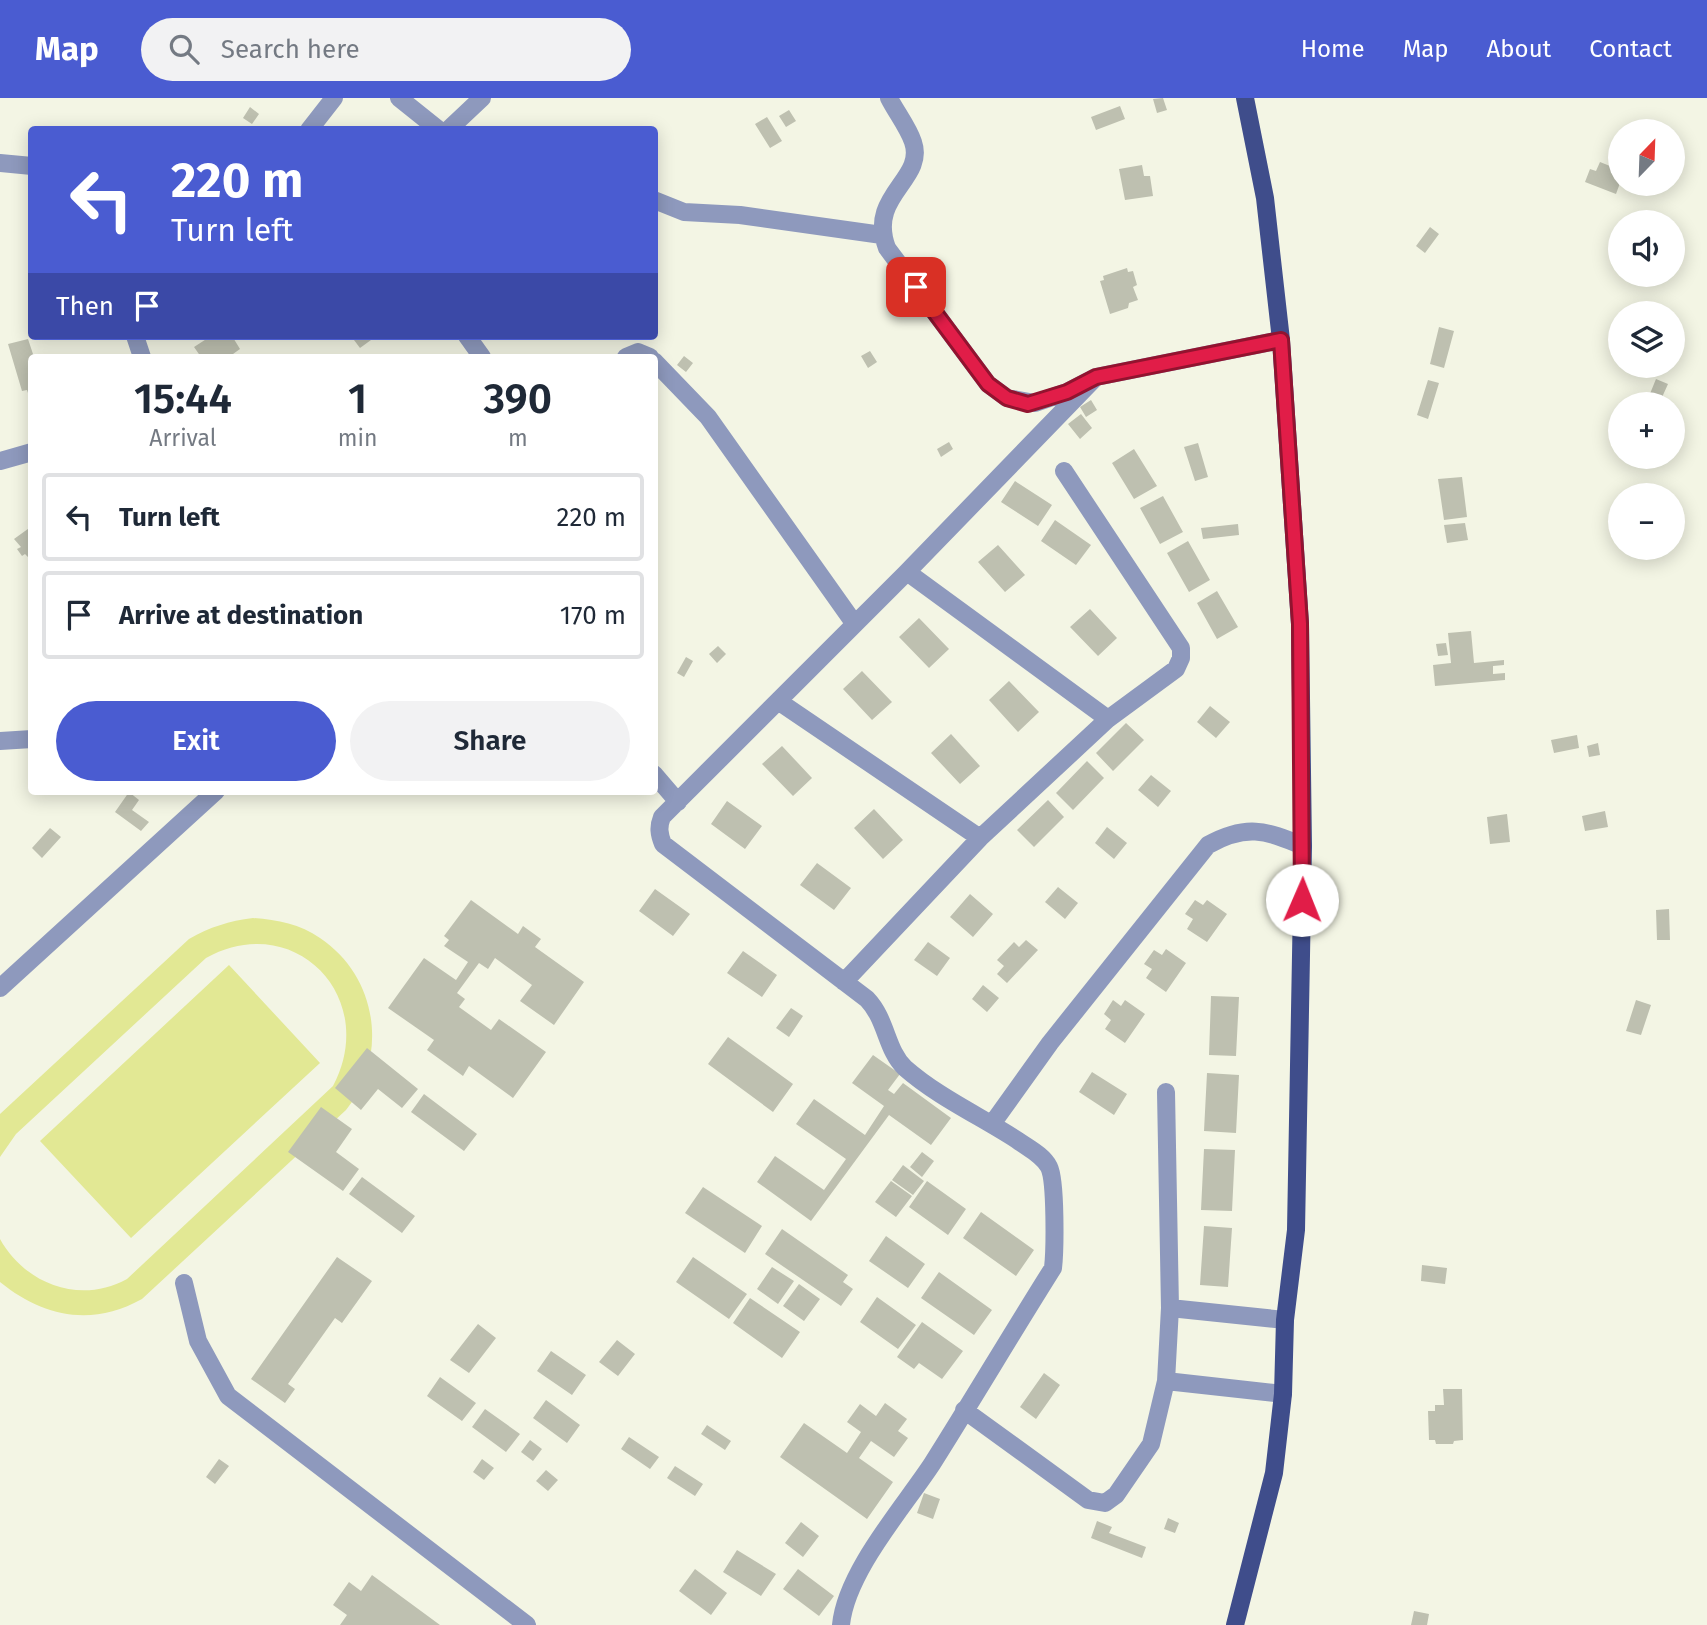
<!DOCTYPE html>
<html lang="en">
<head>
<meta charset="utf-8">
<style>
	:root { --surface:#fff; --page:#f2f2f3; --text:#1f2937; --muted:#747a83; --line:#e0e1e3; --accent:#4a5cd1 }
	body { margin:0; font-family:"Fira Sans",sans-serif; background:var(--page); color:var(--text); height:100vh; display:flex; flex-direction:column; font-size:26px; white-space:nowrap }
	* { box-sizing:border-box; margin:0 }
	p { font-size:23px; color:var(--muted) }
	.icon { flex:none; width:38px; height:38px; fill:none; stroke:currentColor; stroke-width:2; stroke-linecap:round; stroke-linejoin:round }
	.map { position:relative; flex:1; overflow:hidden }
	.panel { position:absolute; left:28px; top:256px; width:630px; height:441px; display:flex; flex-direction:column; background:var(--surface); border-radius:7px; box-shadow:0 4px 18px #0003 }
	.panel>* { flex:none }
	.guide { position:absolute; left:28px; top:28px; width:630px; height:214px; border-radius:7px; box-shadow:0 4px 18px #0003; background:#4a5cd1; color:#fff; overflow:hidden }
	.needle { width:46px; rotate:23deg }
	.controls { position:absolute; left:1608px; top:21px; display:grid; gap:14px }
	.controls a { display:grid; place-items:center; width:77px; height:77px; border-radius:50%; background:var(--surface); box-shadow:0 4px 18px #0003; font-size:35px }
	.pin { position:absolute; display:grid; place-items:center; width:60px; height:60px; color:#fff; margin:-30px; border-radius:14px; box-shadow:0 4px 10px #0006 }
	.me { position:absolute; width:77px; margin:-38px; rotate:1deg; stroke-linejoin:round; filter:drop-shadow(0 0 5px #0008) }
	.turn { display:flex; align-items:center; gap:24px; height:147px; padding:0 28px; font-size:32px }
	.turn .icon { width:91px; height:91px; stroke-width:2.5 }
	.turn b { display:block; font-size:49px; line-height:60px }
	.then { display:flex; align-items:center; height:66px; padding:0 28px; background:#0003; gap:14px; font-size:26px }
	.eta { display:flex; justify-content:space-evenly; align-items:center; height:119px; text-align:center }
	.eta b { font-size:42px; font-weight:600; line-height:49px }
	.primary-button { display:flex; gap:14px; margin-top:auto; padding:14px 28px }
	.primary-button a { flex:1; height:80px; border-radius:42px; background:var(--accent); color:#fff; font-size:28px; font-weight:600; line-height:80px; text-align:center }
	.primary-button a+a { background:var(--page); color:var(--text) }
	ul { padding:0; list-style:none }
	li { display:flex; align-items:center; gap:21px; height:88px; margin:0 14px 10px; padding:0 14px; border:4px solid var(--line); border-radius:7px }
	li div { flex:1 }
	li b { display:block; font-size:26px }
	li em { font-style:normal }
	header { display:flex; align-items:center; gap:42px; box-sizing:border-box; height:98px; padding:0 35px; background:var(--accent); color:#fff }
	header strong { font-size:33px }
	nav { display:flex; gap:38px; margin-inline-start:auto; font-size:24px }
	.search { width:490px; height:63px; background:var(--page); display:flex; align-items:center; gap:18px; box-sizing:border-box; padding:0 24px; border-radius:38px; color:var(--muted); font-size:26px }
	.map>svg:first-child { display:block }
	.green { fill:#e2e894 }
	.building { fill:#bec0b0 }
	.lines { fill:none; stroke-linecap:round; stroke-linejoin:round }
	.minor { stroke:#8e99bd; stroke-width:18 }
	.primary { stroke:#3f4d8b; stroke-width:18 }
	.route-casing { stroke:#92132f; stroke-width:18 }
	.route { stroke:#e11d48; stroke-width:12 }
</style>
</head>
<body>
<header>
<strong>Map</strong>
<div class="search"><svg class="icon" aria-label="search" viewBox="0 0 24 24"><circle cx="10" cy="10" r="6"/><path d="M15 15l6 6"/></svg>Search here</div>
<nav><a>Home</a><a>Map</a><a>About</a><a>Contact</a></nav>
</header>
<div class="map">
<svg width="1707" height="1527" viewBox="0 0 1707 1527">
	<rect width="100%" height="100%" fill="#f3f5e4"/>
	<!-- green -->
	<path class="green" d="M253,820C277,822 300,826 320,840C378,879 389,958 346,1012L142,1201C92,1229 43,1219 0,1184V1141C25,1186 80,1207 127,1181L333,988C380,899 294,811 206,860L16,1036L0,1059V1016L189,841C210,829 229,823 253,820Z
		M229,867L320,965L131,1140L40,1043Z"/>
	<!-- building -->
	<path class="building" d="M1163,0L1167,12L1157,15L1153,1Z
		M1120,8L1125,21L1096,32L1091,19Z
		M250,9L259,16L252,26L243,20Z
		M789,12L796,23L786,29L779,18Z
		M767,19L782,43L770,50L755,26Z
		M1600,64L1620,72V85L1616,96L1585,84L1590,71L1596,73Z
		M1142,67L1144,78H1150L1153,98L1125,102L1119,71Z
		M1430,129L1439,136L1425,155L1416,148Z
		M1127,170L1128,174L1133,173L1137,187L1133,189L1138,202L1129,205L1128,210L1110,216L1100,183L1104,182L1103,178Z
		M1439,229L1454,233L1444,270L1430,266Z
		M211,238H232L240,251L233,256L236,259H201L194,249Z
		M351,238H368L371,242L360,250Z
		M28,241L34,259H32V297L29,298L27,292L22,293L8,246Z
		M870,253L877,264L868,270L861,258Z
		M684,258L693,265L686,274L677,267Z
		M1656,281L1668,286L1659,306H1653L1647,303Z
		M1428,282L1439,285L1428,321L1417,317Z
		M1091,302L1097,312L1086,319L1080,309Z
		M1081,316L1092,330L1080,341L1068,326Z
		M949,344L953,351L941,359L937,351Z
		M1198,345L1208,379L1195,383L1184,349Z
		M1134,351L1157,388L1134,401L1112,365Z
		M1462,379L1467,419L1444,422L1438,381Z
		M1015,383L1052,407L1038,428L1001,404Z
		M1163,398L1183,434L1160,446L1140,410Z
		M1055,422L1091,447L1076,467L1041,443Z
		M1465,425L1468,442L1447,445L1444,427Z
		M1238,426L1239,437L1203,441L1201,430Z
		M32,428V463L25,456L22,458L17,451L21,449L14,441Z
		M1188,443L1210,482L1189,494L1167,455Z
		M998,447L1025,477L1005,494L978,464Z
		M1217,493L1238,529L1217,541L1197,505Z
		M1090,511L1117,540L1098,558L1070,529Z
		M919,520L949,551L929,570L899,539Z
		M1471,533L1474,565L1504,562V567L1493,568V576L1505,575V582L1435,588L1433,567L1451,565L1448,535Z
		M1446,545L1448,557L1438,558L1436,546Z
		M718,548L726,556L717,565L709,556Z
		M686,559L693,563L684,579L677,575Z
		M862,573L892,604L872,622L843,591Z
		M1009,583L1039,614L1018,634L989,602Z
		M1210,608L1230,624L1216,640L1197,624Z
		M1126,625L1144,642L1113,673L1096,655Z
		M951,636L980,668L960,686L931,655Z
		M1577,637L1579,650L1554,655L1551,642Z
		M1598,645L1600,657L1589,659L1587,648Z
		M782,648L812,680L793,698L762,666Z
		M1087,663L1104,680L1073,712L1056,695Z
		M1151,677L1171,693L1158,709L1138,692Z
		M129,694L139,702L132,712L149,724L141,733L115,714Z
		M1048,702L1064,719L1034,749L1017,732Z
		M727,703L762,728L745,751L711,726Z
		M874,711L903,742L883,761L854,730Z
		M1605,713L1608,729L1585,733L1582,718Z
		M1507,716L1510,744L1490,746L1487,719Z
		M1107,729L1127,745L1114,761L1095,745Z
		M50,730L61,739L42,760L32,750Z
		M817,765L851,790L834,812L800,787Z
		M1058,789L1078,805L1065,821L1045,804Z
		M655,791L690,816L673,838L639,813Z
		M970,796L993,816L973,839L950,819Z
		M471,802L518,836L523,828L541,841L535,849L584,884L554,927L520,903L532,887L495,860L488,871L479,865L457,895L465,901L459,909L491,932L499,921L546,954L513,1000L469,968L463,978L427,952L434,942L388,910L424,860L456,882L468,864L444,848L449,842L444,838Z
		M1195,802L1203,807L1207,802L1227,816L1207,844L1187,831L1193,821L1185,816Z
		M1669,811L1670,842H1657L1656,812Z
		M1026,842L1038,852L1007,885L997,876L1004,868L997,862L1014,844L1019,849Z
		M928,844L950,860L937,878L914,862Z
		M1166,851L1186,865L1166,894L1146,880L1152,871L1144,866L1154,852L1162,857Z
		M743,853L777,877L762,899L727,875Z
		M983,887L999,900L987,914L972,901Z
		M1211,898L1239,899L1236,958L1209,957Z
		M1113,902L1121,908L1125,902L1145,916L1125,945L1105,931L1111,922L1104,916Z
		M1636,902L1651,907L1641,937L1626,933Z
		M791,910L803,918L789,939L776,930Z
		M728,939L793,986L773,1014L708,966Z
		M367,950L418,991L402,1010L378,991L361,1012L335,990Z
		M873,957L900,976L888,992L894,996L903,985L951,1020L931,1047L889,1017L811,1123L757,1084L775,1058L824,1092L846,1061L796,1026L814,1001L865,1037L884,1008L852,985Z
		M1092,974L1127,996L1114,1017L1079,994Z
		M1207,975L1239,977L1236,1035L1204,1033Z
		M424,996L477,1036L464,1053L411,1014Z
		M321,1009L352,1031L336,1054L359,1071L343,1093L288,1054Z
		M1204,1051L1235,1052L1232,1113L1201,1112Z
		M922,1054L934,1063L922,1079L910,1069Z
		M903,1067L924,1083L913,1097L892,1082Z
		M362,1079L415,1118L402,1135L349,1096Z
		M891,1083L912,1098L896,1119L875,1104Z
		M927,1083L966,1111L948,1137L909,1109Z
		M703,1089L762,1128L745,1155L685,1115Z
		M981,1114L1034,1152L1016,1178L963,1140Z
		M1204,1128L1232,1130L1228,1189L1200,1187Z
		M782,1131L848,1177L843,1184L853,1191L841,1208L765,1156Z
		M886,1138L925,1166L908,1190L869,1163Z
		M337,1159L372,1183L342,1225L335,1220L288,1286L295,1291L285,1305L251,1281Z
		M693,1159L747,1196L729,1221L676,1184Z
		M1422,1167L1447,1170L1445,1186L1421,1183Z
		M772,1169L794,1183L778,1206L757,1191Z
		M939,1174L992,1212L974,1237L921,1200Z
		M799,1186L820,1201L804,1223L783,1208Z
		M877,1199L916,1227L898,1251L860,1224Z
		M750,1200L800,1234L782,1260L733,1225Z
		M922,1224L963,1253L942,1281L919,1265L914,1271L897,1259Z
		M478,1226L496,1240L469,1275L450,1262Z
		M617,1242L635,1256L618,1278L599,1264Z
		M551,1253L586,1277L572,1297L537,1273Z
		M1044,1275L1060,1287L1036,1321L1020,1309Z
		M440,1279L476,1305L462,1323L427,1298Z
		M1443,1291H1462L1463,1342L1454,1343L1453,1346H1436L1435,1342H1429L1428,1313H1435V1307H1444Z
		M546,1302L580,1327L567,1345L533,1320Z
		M885,1305L907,1321L898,1333L908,1340L894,1359L871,1343L859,1360L893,1384L867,1421L780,1359L804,1325L847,1355L861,1334L847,1324L860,1306L876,1318Z
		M485,1311L520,1336L506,1354L472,1329Z
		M707,1327L731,1343L725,1352L701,1336Z
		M629,1339L659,1359L650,1371L621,1351Z
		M530,1342L542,1351L533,1363L521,1354Z
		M219,1361L229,1368L215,1386L206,1379Z
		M482,1361L494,1370L484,1382L473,1374Z
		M675,1368L703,1386L695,1398L667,1380Z
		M546,1372L558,1382L548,1393L536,1383Z
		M924,1395L940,1401L933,1421L917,1415Z
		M1168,1420L1179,1425L1175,1435L1164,1431Z
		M1097,1423L1112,1429L1109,1435L1146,1449L1142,1460L1091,1440Z
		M801,1424L819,1438L803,1459L785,1445Z
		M737,1452L776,1476L761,1498L723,1474Z
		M695,1471L727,1495L711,1517L679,1493Z
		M798,1471L834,1498L819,1518L783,1491Z
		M372,1477L440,1527H340L347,1517L333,1507L349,1484L361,1493Z
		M1414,1513L1429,1516L1427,1527H1411Z"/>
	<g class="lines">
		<!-- minor -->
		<path class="minor" d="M399,0L439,32
			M889,0C896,14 908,29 913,44C926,82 867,97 887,150L988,286L1007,300L1035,305L1067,294L1096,279L1281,242
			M309,32L334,0
			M448,32L482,0
			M0,65L32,68
			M654,102L684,114L740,117L882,137
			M135,238L142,259
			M467,238L482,259
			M626,259L638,254L650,259
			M654,263L708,319L854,525
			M0,363L32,354
			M907,474L1108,621
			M778,603L980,740
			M0,643L32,641
			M654,676L678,704
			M844,884L980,740L1108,621L1176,571L1181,560V550L1064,373
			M0,890L216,693
			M992,1026L1050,945L1208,747C1246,726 1265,732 1303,748
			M184,1185L198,1243L228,1298L527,1527
			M1170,1210L1285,1222
			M1166,1283L1283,1296
			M964,1312L1088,1402L1105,1405L1116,1397L1151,1346L1166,1283L1170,1210L1166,994
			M841,1527C846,1474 903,1410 932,1366C973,1301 1012,1235 1053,1170C1055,1153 1056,1083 1049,1069C1043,1057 1028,1050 1017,1042C980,1018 938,999 905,970C886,952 887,922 867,901L663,746C659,736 658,729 662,719L907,474L1096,279"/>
		<!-- primary -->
		<path class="primary" d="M1235,1527L1274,1375L1283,1296L1285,1222L1296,1132L1303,748L1300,526L1281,242L1265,100L1245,0"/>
	</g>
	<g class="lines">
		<defs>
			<path id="route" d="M916,189L988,286L1007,300L1028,306L1067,294L1096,279L1281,242L1300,526L1302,802"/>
		</defs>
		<!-- route casing -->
		<use href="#route" class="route-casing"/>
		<!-- route -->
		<use href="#route" class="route"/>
	</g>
</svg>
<div class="controls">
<a><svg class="needle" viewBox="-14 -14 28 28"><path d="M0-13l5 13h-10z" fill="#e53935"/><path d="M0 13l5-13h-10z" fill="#747a83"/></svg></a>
<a><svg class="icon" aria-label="sound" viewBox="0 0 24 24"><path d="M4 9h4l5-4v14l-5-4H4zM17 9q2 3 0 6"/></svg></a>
<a><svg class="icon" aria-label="layers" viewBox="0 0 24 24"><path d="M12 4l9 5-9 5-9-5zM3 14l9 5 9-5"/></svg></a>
<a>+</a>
<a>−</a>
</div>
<div class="pin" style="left:916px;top:189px;background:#d93025"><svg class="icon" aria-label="arrive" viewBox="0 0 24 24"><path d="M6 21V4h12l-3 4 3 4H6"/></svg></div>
<svg class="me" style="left:1302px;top:802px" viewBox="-20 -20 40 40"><circle r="19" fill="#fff"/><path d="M0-13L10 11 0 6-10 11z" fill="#e11d48"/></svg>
<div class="guide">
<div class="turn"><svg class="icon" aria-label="left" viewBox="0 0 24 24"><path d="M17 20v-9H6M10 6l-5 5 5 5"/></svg><div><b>220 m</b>Turn left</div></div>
<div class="then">Then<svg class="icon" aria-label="arrive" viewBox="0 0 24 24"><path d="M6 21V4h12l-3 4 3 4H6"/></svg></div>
</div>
<section class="panel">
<div class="eta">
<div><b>15:44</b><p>Arrival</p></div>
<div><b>1</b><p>min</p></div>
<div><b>390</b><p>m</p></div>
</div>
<ul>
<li><svg class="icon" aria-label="left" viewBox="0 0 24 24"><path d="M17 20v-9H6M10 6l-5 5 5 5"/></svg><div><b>Turn left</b></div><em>220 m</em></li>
<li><svg class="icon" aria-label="arrive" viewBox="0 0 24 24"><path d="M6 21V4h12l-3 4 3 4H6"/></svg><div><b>Arrive at destination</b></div><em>170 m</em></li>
</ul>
<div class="primary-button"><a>Exit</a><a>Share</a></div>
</section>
</div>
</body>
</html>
